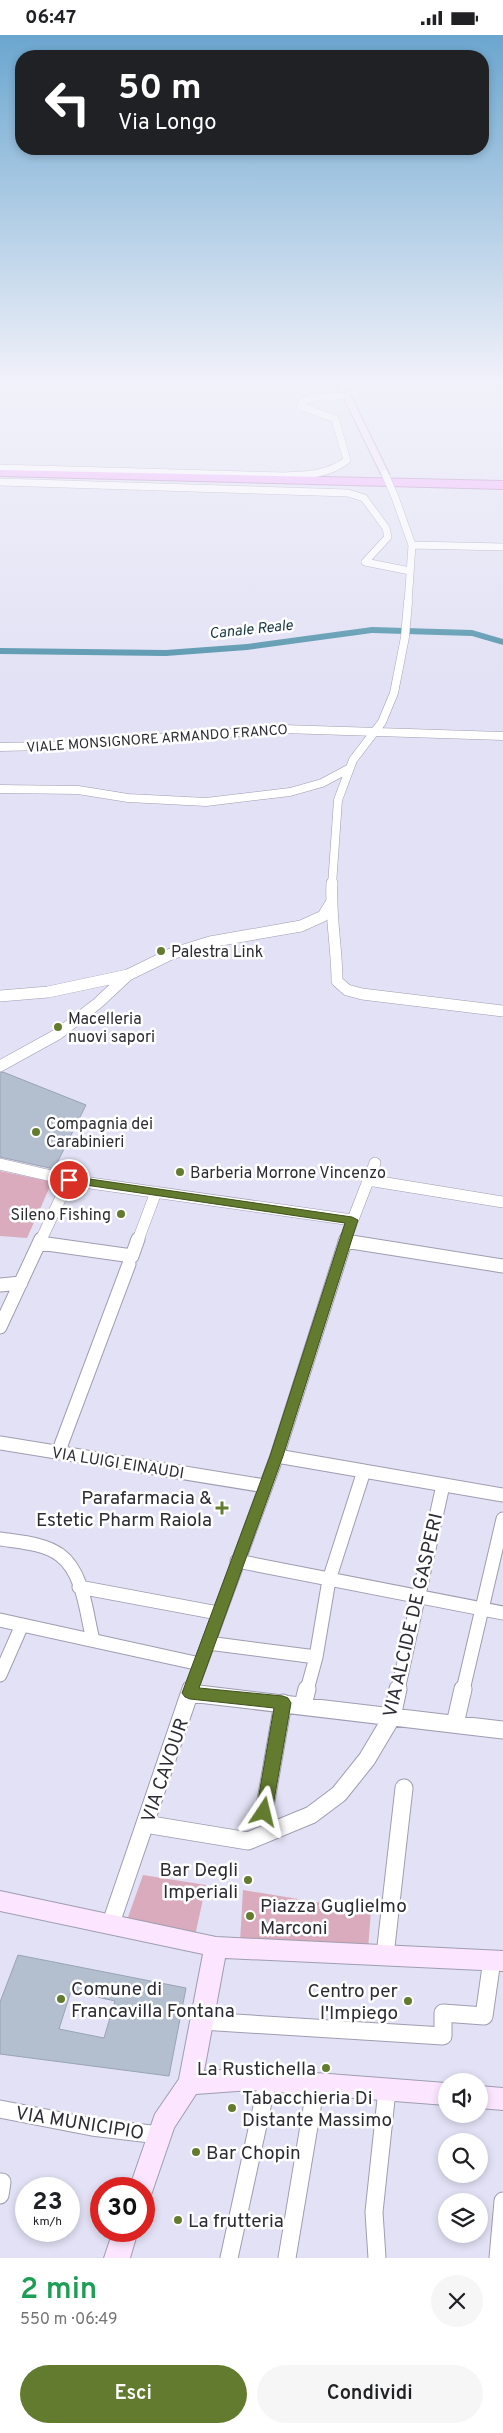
<!DOCTYPE html>
<html lang="it">
<head>
<meta charset="utf-8">
<style>
	:root { --surface:#fff; --page:#f6f6f6; --text:#202124; --muted:#757577; --accent:#627b2e }
	body { margin:0; font-family:Overpass,sans-serif; background:var(--page); color:var(--text); height:100vh; display:flex; flex-direction:column; font-size:19px; white-space:nowrap }
	* { box-sizing:border-box; margin:0 }
	p { font-size:16px; color:var(--muted) }
	.icon { flex:none; width:28px; height:28px; fill:none; stroke:currentColor; stroke-width:2; stroke-linecap:round; stroke-linejoin:round }
	.map { position:relative; height:2223px; overflow:hidden }
	.sheet { display:flex; flex-direction:column; background:var(--surface); flex:1 }
	.sheet>* { flex:none }
	.guide { position:absolute; left:15px; top:15px; width:474px; height:105px; border-radius:20px; box-shadow:0 2px 8px #0003; background:#202124; color:#fff; overflow:hidden }
	.controls { position:absolute; left:438px; top:2038px; display:grid; gap:10px }
	.controls a { display:grid; place-items:center; width:50px; height:50px; border-radius:50%; background:var(--surface); box-shadow:0 2px 8px #0003; font-size:25px }
	.speed { position:absolute; left:15px; top:2142px; display:flex; gap:10px; font-size:25px; font-weight:700; text-align:center }
	.speed>* { display:grid; place-content:center; width:65px; height:65px; border-radius:50%; background:var(--surface); box-shadow:0 2px 8px #0003; line-height:1 }
	.speed small { font-size:12px; font-weight:400 }
	.speed .limit { border:8px solid #d22; background:#fff; color:#111 }
	.pin { position:absolute; display:grid; place-items:center; width:42px; height:42px; color:#fff; margin:-21px; border:2px solid #fff; border-radius:50%; box-shadow:0 1px 5px #0007 }
	.me { position:absolute; width:55px; margin:-28px; rotate:10deg; stroke-linejoin:round; filter:drop-shadow(0 0 4px #0008) }
	.turn { display:flex; align-items:center; gap:18px; height:105px; padding:0 20px; font-size:22px }
	.turn .icon { width:65px; height:65px; stroke-width:2.5 }
	.turn b { display:block; font-size:35px; line-height:42px }
	.round { display:grid; place-items:center; flex:none; width:52px; height:52px; border-radius:26px; background:var(--page) }
	.overview { display:flex; align-items:center; justify-content:space-between; height:85px; padding:0 20px }
	h1 { font-size:30px; font-weight:600; line-height:38px; color:#1e9e55 }
	.action { display:flex; gap:10px; margin-top:auto; padding:10px 20px }
	.action a { flex:1; height:58px; border-radius:30px; background:var(--accent); color:#fff; font-size:20px; font-weight:600; line-height:58px; text-align:center }
	.action a+a { background:var(--page); color:var(--text) }
	.status { display:flex; justify-content:space-between; align-items:center; height:35px; padding:0 25px; background:var(--surface); direction:ltr }
	.status svg { height:14px; fill:currentColor }
	.map>svg:first-child { display:block }
	.green { fill:#d9abbc }
	.lines { fill:none; stroke-linecap:round; stroke-linejoin:round }
	.canal { fill:#5092aa; fill-rule:evenodd }
	.building { fill:#b3bfcf; stroke:#98a4b4; fill-rule:evenodd }
	.street-far4-casing { stroke:#9f9db0; stroke-width:8 }
	.street-far3-casing { stroke:#9f9db0; stroke-width:9 }
	.street-far2-casing { stroke:#9f9db0; stroke-width:12 }
	.street-far1-casing { stroke:#9f9db0; stroke-width:15 }
	.street-casing { stroke:#9f9db0; stroke-width:19 }
	.secondary-casing { stroke:#9f9db0; stroke-width:2 }
	.highway-casing { stroke:#ae80b8; stroke-width:2 }
	.street-far4 { stroke:#fff; stroke-width:7 }
	.street-far3 { stroke:#fff; stroke-width:8 }
	.street-far2 { stroke:#fff; stroke-width:11 }
	.street-far1 { stroke:#fff; stroke-width:13 }
	.street { stroke:#fff; stroke-width:17 }
	.secondary { fill:#fce6ff; fill-rule:evenodd }
	.highway { fill:#f4adff; fill-rule:evenodd }
	.street-bridge-casing { stroke:#9f9db0; stroke-width:8; stroke-linecap:butt }
	.street-bridge { stroke:#fff; stroke-width:7 }
	.route { fill:#627b2e; stroke:#40501e }
	.poi-dot { fill:#627b2e; stroke:#fff; stroke-width:2 }
	.labels { text-anchor:middle; stroke-width:5; stroke-linejoin:round; paint-order:stroke }
	.far-street-label { font-size:14px; fill:#2d2c34; stroke:#fff }
	.far-water-label { font-size:15px; font-style:italic; fill:#14343f; stroke:#fff }
	.poi-label { font-size:16px; fill:#2d2c34; stroke:#fff; text-anchor:start }
	.street-label { font-size:16px; fill:#2d2c34; stroke:#fff }
	.near-poi-label { font-size:19px; fill:#2d2c34; stroke:#fff; text-anchor:start }
	.near-street-label { font-size:19px; fill:#2d2c34; stroke:#fff }
</style>
</head>
<body>
<div class="status"><b>06:47</b><svg viewBox="0 0 49 12"><path d="M0 12V9h3v3zM5 12V6h3v6zM10 12V3h3v9zM15 12V0h3v12zM26 1h20v11H26zM47 4h2v5h-2z"/></svg></div>
<div class="map">
<svg width="503" height="2223" viewBox="0 0 503 2223">
	<rect width="100%" height="100%" fill="#e2e1f5"/>
	<!-- green -->
	<path class="green" d="M0,1136L52,1147L27,1203L0,1201Z
		M143,1840L206,1850L195,1901L127,1885Z
		M243,1855L371,1876L368,1914L240,1907Z"/>
	<g class="lines">
		<!-- canal -->
		<path class="canal" d="M372,592L472,595L503,604V610L472,601L372,598L247,615L166,621L0,619V613L166,615L247,609Z"/>
	</g>
	<!-- building -->
	<path class="building" d="M3,1037L86,1070L54,1134L0,1122V1038Z
		M18,1920L186,1953L169,2041L0,2019V1967ZM71,1956L115,1966L104,2003L59,1994Z"/>
	<g class="lines">
		<defs>
			<path id="street-far4" d="M0,433L284,441C307,440 328,440 347,425L335,384L300,371L303,366L317,362L345,361
				M0,447L348,458L364,463L386,493L388,502L365,527L410,536
				M395,462L412,510L408,568
				M412,510L503,512"/>
			<path id="street-far3" d="M0,712L48,711L283,694L503,701
				M0,754L78,755L128,763L206,767L290,757L322,748L350,733
				M332,850L338,765L353,725L382,687L394,658L405,602L408,567"/>
			<path id="street-far2" d="M332,848C330,881 337,913 337,946L347,955L362,959L503,976
				M0,961L48,957L128,940
				M0,1031L58,999L98,968L128,940L171,919L210,907L301,891L323,881L331,868
				M0,1129L69,1145L352,1185
				M368,1145L503,1167
				M41,1205L69,1145
				M138,1205L156,1157
				M345,1205L375,1128"/>
			<path id="street-far1" d="M345,1206L503,1231
				M40,1208L132,1221L138,1204
				M0,1250L21,1248
				M0,1292L41,1204
				M0,1408L265,1451
				M58,1418L129,1229
				M277,1421L503,1460
				M0,1504C19,1507 44,1508 60,1520C84,1538 86,1578 93,1605
				M237,1526L503,1578
				M79,1552L218,1578
				M0,1585L200,1629
				M208,1608L316,1622
				M0,1640L22,1590
				M191,1655L277,1421L346,1204
				M307,1655L316,1622L329,1545L364,1436
				M398,1655L443,1450
				M463,1655L503,1484"/>
			<path id="street" d="M190,1658L503,1695
				M303,1670L307,1654
				M455,1689L463,1654
				M145,1789L248,1806L311,1780L339,1759L367,1724L392,1682L398,1654
				M272,1796L264,1777L283,1668
				M111,1888L191,1654
				M385,1920L404,1753
				M202,1986L443,2001V1978L484,1981L492,1925
				M0,2074L92,2092L159,2100
				M0,2147H2L0,2160
				M229,2223L268,2044
				M287,2223L316,2049
				M377,2223L374,2177L387,2055
				M498,2223L503,2166"/>
			<path id="secondary" d="M335,345H343L389,439L388,441L381,439Z
				M0,1856L216,1902L503,1916V1936L225,1923L204,2036L251,2033L446,2048V2070L251,2055L196,2059L174,2093L150,2163L144,2165V2154H129L155,2079L179,2044L203,1919L0,1876Z
				M479,2051L503,2053V2075L479,2073Z
				M113,2196H138L130,2223H104Z"/>
			<path id="highway" d="M0,435L503,446V454L0,441Z"/>
		</defs>
		<!-- street-far4 casing -->
		<use href="#street-far4" class="street-far4-casing"/>
		<!-- street-far3 casing -->
		<use href="#street-far3" class="street-far3-casing"/>
		<!-- street-far2 casing -->
		<use href="#street-far2" class="street-far2-casing"/>
		<!-- street-far1 casing -->
		<use href="#street-far1" class="street-far1-casing"/>
		<!-- street casing -->
		<use href="#street" class="street-casing"/>
		<!-- secondary casing -->
		<use href="#secondary" class="secondary-casing"/>
		<!-- highway casing -->
		<use href="#highway" class="highway-casing"/>
		<!-- street-far4 -->
		<use href="#street-far4" class="street-far4"/>
		<!-- street-far3 -->
		<use href="#street-far3" class="street-far3"/>
		<!-- street-far2 -->
		<use href="#street-far2" class="street-far2"/>
		<!-- street-far1 -->
		<use href="#street-far1" class="street-far1"/>
		<!-- street -->
		<use href="#street" class="street"/>
		<!-- secondary -->
		<use href="#secondary" class="secondary"/>
		<!-- highway -->
		<use href="#highway" class="highway"/>
		<defs>
			<path id="street-bridge" d="M385,439L395,462"/>
		</defs>
		<!-- street-bridge casing -->
		<use href="#street-bridge" class="street-bridge-casing"/>
		<!-- street-bridge -->
		<use href="#street-bridge" class="street-bridge"/>
	</g>
	<!-- sky -->
	<linearGradient id="sky" x2="0" y2="1"><stop stop-color="#6ba6cf"/><stop offset="0.53" stop-color="#f2f2fa"/><stop offset="1" stop-color="#f2f2fa" stop-opacity="0"/></linearGradient>
	<rect width="503" height="656" fill="url(#sky)"/>
	<!-- route -->
	<path class="route" d="M69,1141L352,1182L358,1185L283,1421L199,1653L283,1661L288,1663L291,1668L272,1777L269,1782L264,1784L258,1782L256,1777L274,1673L190,1664L185,1662L182,1658L270,1421L345,1188L65,1147V1142Z"/>
	<!-- markers -->
	<g class="poi-dot">
		<circle cx="161" cy="916" r="5"/>
		<circle cx="58" cy="992" r="5"/>
		<circle cx="36" cy="1097" r="5"/>
		<circle cx="180" cy="1137" r="5"/>
		<circle cx="121" cy="1179" r="5"/>
		<path d="M219.5 1465.5h5v5h5v5h-5v5h-5v-5h-5v-5h5z"/>
		<circle cx="248" cy="1845" r="5"/>
		<circle cx="250" cy="1881" r="5"/>
		<circle cx="61" cy="1964" r="5"/>
		<circle cx="408" cy="1966" r="5"/>
		<circle cx="326" cy="2033" r="5"/>
		<circle cx="232" cy="2073" r="5"/>
		<circle cx="196" cy="2117" r="5"/>
		<circle cx="178" cy="2185" r="5"/>
	</g>
	<g class="labels">
		<!-- far-street labels -->
		<g class="far-street-label">
			<text transform="translate(157 703) rotate(-4)" y="5">VIALE MONSIGNORE ARMANDO FRANCO</text>
		</g>
		<!-- far-water labels -->
		<g class="far-water-label">
			<text transform="translate(251 594) rotate(-6)" y="5">Canale Reale</text>
		</g>
		<!-- poi labels -->
		<g class="poi-label">
			<text x="171" y="922">Palestra Link</text>
			<text x="68" y="989">Macelleria<tspan x="68" dy="18">nuovi sapori</tspan></text>
			<text x="46" y="1094">Compagnia dei<tspan x="46" dy="18">Carabinieri</tspan></text>
			<text x="190" y="1143">Barberia Morrone Vincenzo</text>
			<text x="111" y="1185" text-anchor="end">Sileno Fishing</text>
		</g>
		<!-- street labels -->
		<g class="street-label">
			<text transform="translate(118 1427) rotate(9)" y="6">VIA LUIGI EINAUDI</text>
		</g>
		<!-- near-poi labels -->
		<g class="near-poi-label">
			<text x="212" y="1469" text-anchor="end">Parafarmacia &amp;<tspan x="212" dy="22">Estetic Pharm Raiola</tspan></text>
			<text x="238" y="1841" text-anchor="end">Bar Degli<tspan x="238" dy="22">Imperiali</tspan></text>
			<text x="260" y="1877">Piazza Guglielmo<tspan x="260" dy="22">Marconi</tspan></text>
			<text x="71" y="1960">Comune di<tspan x="71" dy="22">Francavilla Fontana</tspan></text>
			<text x="398" y="1962" text-anchor="end">Centro per<tspan x="398" dy="22">l'Impiego</tspan></text>
			<text x="316" y="2040" text-anchor="end">La Rustichella</text>
			<text x="242" y="2069">Tabacchieria Di<tspan x="242" dy="22">Distante Massimo</tspan></text>
			<text x="206" y="2124">Bar Chopin</text>
			<text x="188" y="2192">La frutteria</text>
		</g>
		<!-- near-street labels -->
		<g class="near-street-label">
			<text transform="translate(412 1580) rotate(-77)" y="7">VIA ALCIDE DE GASPERI</text>
			<text transform="translate(164 1735) rotate(-71)" y="7">VIA CAVOUR</text>
			<text transform="translate(80 2087) rotate(9)" y="7">VIA MUNICIPIO</text>
		</g>
	</g>
</svg>
<div class="controls">
<a><svg class="icon" aria-label="sound" viewBox="0 0 24 24"><path d="M4 9h4l5-4v14l-5-4H4zM17 9q2 3 0 6"/></svg></a>
<a><svg class="icon" aria-label="search" viewBox="0 0 24 24"><circle cx="10" cy="10" r="6"/><path d="M15 15l6 6"/></svg></a>
<a><svg class="icon" aria-label="layers" viewBox="0 0 24 24"><path d="M12 4l9 5-9 5-9-5zM3 14l9 5 9-5"/></svg></a>
</div>
<div class="speed"><div>23<small>km/h</small></div><div class="limit">30</div></div>
<div class="pin" style="left:69px;top:1145px;background:#d93025"><svg class="icon" aria-label="arrive" viewBox="0 0 24 24"><path d="M6 21V4h12l-3 4 3 4H6"/></svg></div>
<svg class="me" style="left:264px;top:1777px" viewBox="-20 -20 40 40"><path d="M0-17L14 15 0 8-14 15z" fill="#627b2e" stroke="#fff" stroke-width="4"/></svg>
<div class="guide">
<div class="turn"><svg class="icon" aria-label="left" viewBox="0 0 24 24"><path d="M17 20v-9H6M10 6l-5 5 5 5"/></svg><div><b>50 m</b>Via Longo</div></div>
</div>
</div>
<section class="sheet">
<div class="overview"><div><h1>2 min</h1><p>550 m · 06:49</p></div><a class="round"><svg class="icon" aria-label="close" viewBox="0 0 24 24"><path d="M6 6l12 12M18 6L6 18"/></svg></a></div>
<div class="action"><a>Esci</a><a>Condividi</a></div>
</section>
</body>
</html>
